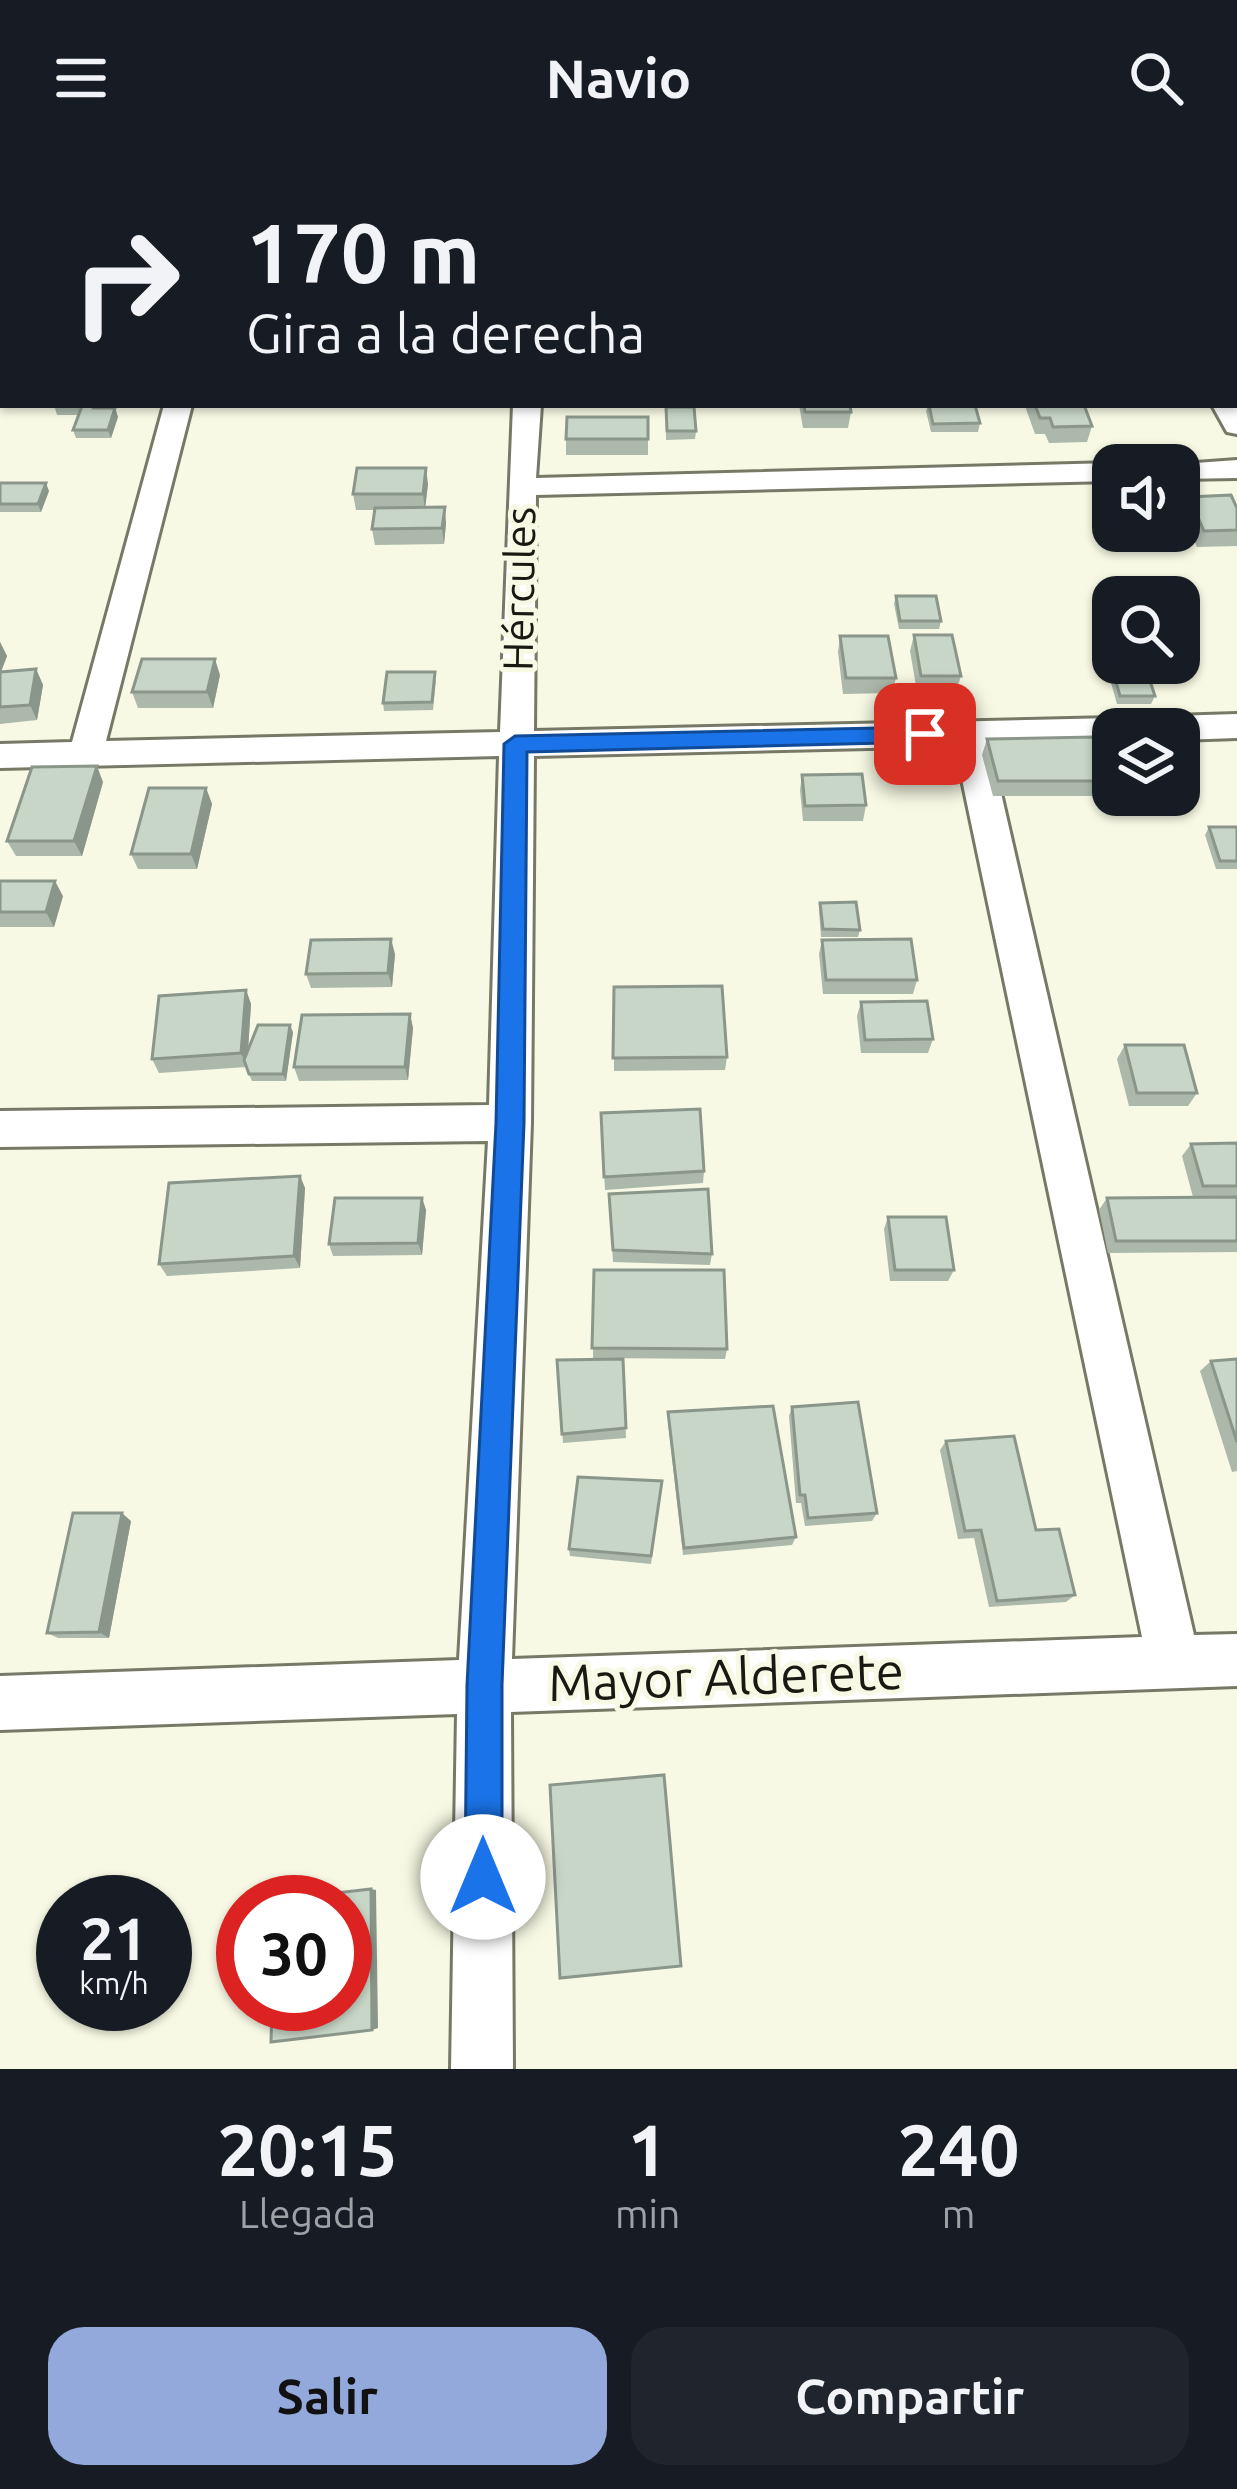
<!DOCTYPE html>
<html lang="es">
<head>
<meta charset="utf-8">
<style>
	:root { --surface:#171b24; --page:#20242c; --text:#f1f3f6; --muted:#9ea1a6; --accent:#93a8db }
	body { margin:0; font-family:Ubuntu,sans-serif; background:var(--page); color:var(--text); height:100vh; display:flex; flex-direction:column; font-size:45px; white-space:nowrap }
	* { box-sizing:border-box; margin:0 }
	p { font-size:39px; color:var(--muted) }
	.icon { flex:none; width:66px; height:66px; fill:none; stroke:currentColor; stroke-width:2; stroke-linecap:round; stroke-linejoin:round }
	.map { position:relative; height:1913px; overflow:hidden }
	.sheet { display:flex; flex-direction:column; background:var(--surface); flex:1 }
	.sheet>* { flex:none }
	.banner { position:absolute; left:0px; top:0px; width:1239px; height:252px; box-shadow:0 3px 9px #0004; background:#171b24; color:var(--text); overflow:hidden }
	.tools { position:absolute; left:1092px; top:288px; display:grid; gap:24px }
	.tools a { display:grid; place-items:center; width:108px; height:108px; border-radius:24px; background:var(--surface); box-shadow:0 3px 9px #0004; font-size:60px }
	.speed { position:absolute; left:36px; top:1719px; display:flex; gap:24px; font-size:60px; font-weight:700; text-align:center }
	.speed>* { display:grid; place-content:center; width:156px; height:156px; border-radius:50%; background:var(--surface); box-shadow:0 3px 9px #0004; line-height:1 }
	.speed small { font-size:30px; font-weight:400 }
	.speed .limit { border:18px solid #d22; background:#fff; color:#111 }
	.pin { position:absolute; display:grid; place-items:center; width:102px; height:102px; color:#fff; margin:-51px; border-radius:24px; box-shadow:0 6px 18px #0006 }
	.me { position:absolute; width:132px; margin:-66px; rotate:0deg; stroke-linejoin:round; filter:drop-shadow(0 0 9px #0008) }
	.turn { display:flex; align-items:center; gap:42px; height:252px; padding:0 48px; font-size:54px }
	.turn .icon { width:156px; height:156px; stroke-width:2.5 }
	.turn b { display:block; font-size:84px; line-height:102px }
	.eta { display:flex; justify-content:space-evenly; align-items:center; height:204px; text-align:center }
	.eta b { font-size:72px; font-weight:600; line-height:84px }
	.button { display:flex; gap:24px; margin-top:auto; padding:24px 48px }
	.button a { flex:1; height:138px; border-radius:36px; background:var(--accent); color:#111; font-size:48px; font-weight:600; line-height:138px; text-align:center }
	.button a+a { background:var(--page); color:var(--text) }
	header { display:flex; justify-content:space-between; align-items:center; height:156px; padding:0 48px; background:var(--surface); font-size:54px; font-weight:600 }
	.map>svg:first-child { display:block }
	.lines { fill:none; stroke-linecap:round; stroke-linejoin:round }
	.minor-casing { stroke:#777966; stroke-width:6 }
	.minor { fill:#fff; fill-rule:evenodd }
	.wall { fill:#abb8aa }
	.shaded-wall { fill:#8b968b }
	.building { fill:#c7d6c6; stroke:#8b968b; stroke-width:3 }
	.route { fill:#1a73e8; stroke:#114b97; stroke-width:3 }
	.labels { text-anchor:middle; stroke-width:10; stroke-linejoin:round; paint-order:stroke }
	.street-label { font-size:42px; fill:#191912; stroke:#f7f9e4 }
	.near-street-label { font-size:51px; fill:#191912; stroke:#f7f9e4 }
</style>
</head>
<body>
<header><svg class="icon" aria-label="menu" viewBox="0 0 24 24"><path d="M4 6h16M4 12h16M4 18h16"/></svg>Navio<svg class="icon" aria-label="search" viewBox="0 0 24 24"><circle cx="10" cy="10" r="6"/><path d="M15 15l6 6"/></svg></header>
<div class="map">
<svg width="1237" height="1913" viewBox="0 0 1237 1913">
	<rect width="100%" height="100%" fill="#f7f9e4"/>
	<g class="lines">
		<defs>
			<path id="minor" d="M521,0H543L544,3H520Z
				M816,0H838L839,3H815Z
				M1101,0H1123L1125,3H1101Z
				M1236,115H1237V131H1236Z
				M0,134H3V150H0Z
				M1236,243L1237,245V278L1227,276L1212,249H1236Z
				M164,249H192L106,585L500,576L513,249H541L536,322L1113,307L1120,309H1113V325L536,339L534,575L1113,562L1126,566L1139,561L1237,558V582L1179,584V573H1113V586L990,589L1194,1479L1237,1478V1530L511,1556L513,1913H451L457,1558L0,1574V1520L459,1504L488,985L0,991V955L489,949L499,600L0,612V588L72,586ZM955,590L1142,1481L512,1503L531,967L534,600Z
				M1237,304V322L1179,323V309H1168Z"/>
		</defs>
		<!-- minor casing -->
		<use href="#minor" class="minor-casing"/>
		<!-- minor -->
		<use href="#minor" class="minor"/>
	</g>
	<!-- wall -->
	<path class="wall" d="M434,0H496L434,2Z
		M54,249H102L100,252H115L118,261L111,282H76L73,274L79,259H57Z
		M799,249H850L851,256L848,272H803Z
		M928,249H975L980,267L978,276H931L926,255Z
		M1027,249H1084L1092,270L1087,286L1049,287L1045,278H1035L1026,253Z
		M666,251L696,275L695,283L666,284Z
		M648,261V299H566V283Z
		M0,327L49,335L41,356H0Z
		M428,328L425,351L446,367L444,388L375,389L372,373L375,354H356L353,338Z
		M1189,341L1237,352V390L1197,391L1183,357Z
		M896,440L941,465L939,473H899L894,448Z
		M1101,457H1113V507H1170L1167,513H1107L1095,473Z
		M914,479L961,520L956,536H917L910,495Z
		M840,480L896,522L892,537L843,538L838,496Z
		M0,486L7,500L1,516L36,513L43,529L37,564L0,568Z
		M220,519L213,552H138L132,536Z
		M1114,519L1155,540L1151,548H1117L1111,527Z
		M436,524L433,554L384,555L383,547Z
		M987,583L1100,625L1093,640H993L982,599Z
		M802,619L866,649L863,665H803L800,634Z
		M103,626L82,700H16L7,685Z
		M206,632L212,648L197,713H138L131,698Z
		M1209,671H1237V713H1216L1205,679Z
		M0,725L63,740L54,771H0Z
		M820,747L860,774L858,781H821L819,754Z
		M822,784L917,824L913,838H823L819,798Z
		M395,798L392,831L311,832L306,818Z
		M614,831L727,901L725,914L614,915Z
		M246,834L251,848L248,893L293,876L286,925H252L246,911L159,917L152,903Z
		M861,846L933,883L928,897H861L857,860Z
		M410,858L413,872L408,924L299,925L294,911Z
		M1125,889L1197,937L1188,950H1129L1117,903Z
		M601,957L704,1015L703,1027L605,1034Z
		M1237,987V1096L1108,1097L1099,1054L1107,1042L1193,1041L1182,1000L1191,988Z
		M300,1020L305,1032L300,1112L167,1120L159,1108Z
		M609,1038L712,1098L710,1109L613,1106Z
		M422,1042L426,1054L422,1099L333,1100L329,1088Z
		M888,1061L954,1114L948,1125H890L884,1073Z
		M594,1114L727,1193L725,1203L593,1202Z
		M623,1203L626,1282L563,1287L557,1204Z
		M1237,1203V1315L1232,1316L1200,1215L1211,1205Z
		M792,1251L877,1357L872,1365L805,1370L801,1347H796L789,1260Z
		M668,1256L796,1381L792,1389L683,1399L668,1266Z
		M946,1285L1036,1374L1075,1439L1066,1446L989,1451L974,1382L958,1383L940,1294Z
		M662,1325L651,1408L570,1400L569,1393Z
		M131,1365L109,1482H58L47,1477Z"/>
	<!-- shaded-wall -->
	<path class="shaded-wall" d="M115,252L118,261L111,282L108,274Z
		M426,312L428,328L425,354L423,338Z
		M46,327L49,335L41,356L38,348Z
		M445,351L446,367L444,388L442,372Z
		M0,486L7,500L0,518Z
		M215,503L220,519L213,552L207,536Z
		M36,513L43,529L37,564L30,549Z
		M97,610L103,626L82,700L74,685Z
		M206,632L212,648L197,713L191,698Z
		M55,725L63,740L54,771L46,756Z
		M391,783L395,798L392,831L388,817Z
		M246,834L251,848L247,911L241,897Z
		M410,858L413,872L408,924L405,911Z
		M290,869L293,876L286,925L283,918Z
		M300,1020L305,1032L300,1112L294,1100Z
		M422,1042L426,1054L422,1099L418,1087Z
		M122,1357L131,1365L109,1482L99,1476Z
		M371,1733L376,1734L378,1872L372,1874Z"/>
	<!-- building -->
	<path class="building" d="M0,0H28L27,3H0Z
		M65,0H98L97,2H64Z
		M109,0H151L150,3H107Z
		M889,0H911V3H890Z
		M0,3H3V25H0Z
		M54,249H96L94,252H115L108,274H73L82,250H54Z
		M804,249H850L851,256H805Z
		M929,249H975L980,267L933,268Z
		M1035,249H1084L1092,270L1053,271L1050,262H1040Z
		M666,251H694L696,275H667Z
		M567,261H648V283H566Z
		M357,312H426L423,338H353Z
		M0,327H46L38,348H0Z
		M1231,339L1237,352V374L1204,375L1189,341Z
		M445,351L442,372L372,373L375,352Z
		M896,440H936L941,465H900Z
		M1101,457H1113V495Z
		M914,479H952L961,520H921Z
		M840,480H888L896,522H846Z
		M142,503H215L207,536H132Z
		M36,513L30,549L0,551V516Z
		M387,516H435L432,546L383,547Z
		M1114,519H1148L1155,540H1120Z
		M1093,581L1100,625H998L987,583Z
		M97,610L74,685H7L32,611Z
		M862,618L866,649L805,650L802,619Z
		M149,632H206L191,698H131Z
		M1209,671H1237V705H1220Z
		M0,725H55L46,756H0Z
		M856,746L860,774L823,773L820,747Z
		M391,783L388,817L306,818L311,784Z
		M911,783L917,824H826L822,784Z
		M722,830L727,901L613,902L614,831Z
		M246,834L241,897L152,903L159,840Z
		M927,845L933,883L865,884L861,846Z
		M410,858L405,911H294L302,859Z
		M258,869H290L283,918H249L244,904Z
		M1125,889H1184L1197,937H1137Z
		M700,953L704,1015L604,1021L601,957Z
		M1237,987V1030H1203L1191,988Z
		M300,1020L294,1100L159,1108L169,1027Z
		M708,1033L712,1098L613,1094L609,1038Z
		M1237,1041V1085H1116L1107,1042Z
		M335,1042H422L418,1087L329,1088Z
		M888,1061H946L954,1114H895Z
		M594,1114H724L727,1193L592,1192Z
		M623,1203L626,1272L562,1278L557,1204Z
		M1237,1203V1286L1211,1205Z
		M858,1246L877,1357L808,1362L805,1339H800L792,1251Z
		M773,1250L796,1381L684,1392L668,1256Z
		M1014,1280L1036,1374L1059,1373L1075,1439L997,1445L981,1374L965,1375L946,1285Z
		M578,1321L662,1325L651,1400L569,1393Z
		M73,1357H122L99,1476L47,1477Z
		M664,1619L681,1810L560,1822L550,1629Z
		M371,1733L372,1874L271,1886L272,1848H345V1746H275V1744Z"/>
	<!-- route -->
	<path class="route" d="M925,571L936,578L925,586L527,596L524,967L502,1529V1721L496,1734L483,1740L470,1734L465,1721L467,1529L496,967L504,588L515,580Z"/>
	<g class="labels">
		<!-- street labels -->
		<g class="street-label">
			<text transform="translate(519 433) rotate(-89)" y="15">Hércules</text>
		</g>
		<!-- near-street labels -->
		<g class="near-street-label">
			<text transform="translate(726 1521) rotate(-2)" y="18">Mayor Alderete</text>
		</g>
	</g>
</svg>
<div class="tools">
<a><svg class="icon" aria-label="sound" viewBox="0 0 24 24"><path d="M4 9h4l5-4v14l-5-4H4zM17 9q2 3 0 6"/></svg></a>
<a><svg class="icon" aria-label="search" viewBox="0 0 24 24"><circle cx="10" cy="10" r="6"/><path d="M15 15l6 6"/></svg></a>
<a><svg class="icon" aria-label="layers" viewBox="0 0 24 24"><path d="M12 4l9 5-9 5-9-5zM3 14l9 5 9-5"/></svg></a>
</div>
<div class="speed"><div>21<small>km/h</small></div><div class="limit">30</div></div>
<div class="pin" style="left:925px;top:578px;background:#d93025"><svg class="icon" aria-label="arrive" viewBox="0 0 24 24"><path d="M6 21V4h12l-3 4 3 4H6"/></svg></div>
<svg class="me" style="left:483px;top:1721px" viewBox="-20 -20 40 40"><circle r="19" fill="#fff"/><path d="M0-13L10 11 0 6-10 11z" fill="#1a73e8"/></svg>
<div class="banner">
<div class="turn"><svg class="icon" aria-label="right" viewBox="0 0 24 24"><path d="M7 20v-9h11M14 6l5 5-5 5"/></svg><div><b>170 m</b>Gira a la derecha</div></div>
</div>
</div>
<section class="sheet">
<div class="eta">
<div><b>20:15</b><p>Llegada</p></div>
<div><b>1</b><p>min</p></div>
<div><b>240</b><p>m</p></div>
</div>
<div class="button"><a>Salir</a><a>Compartir</a></div>
</section>
</body>
</html>
